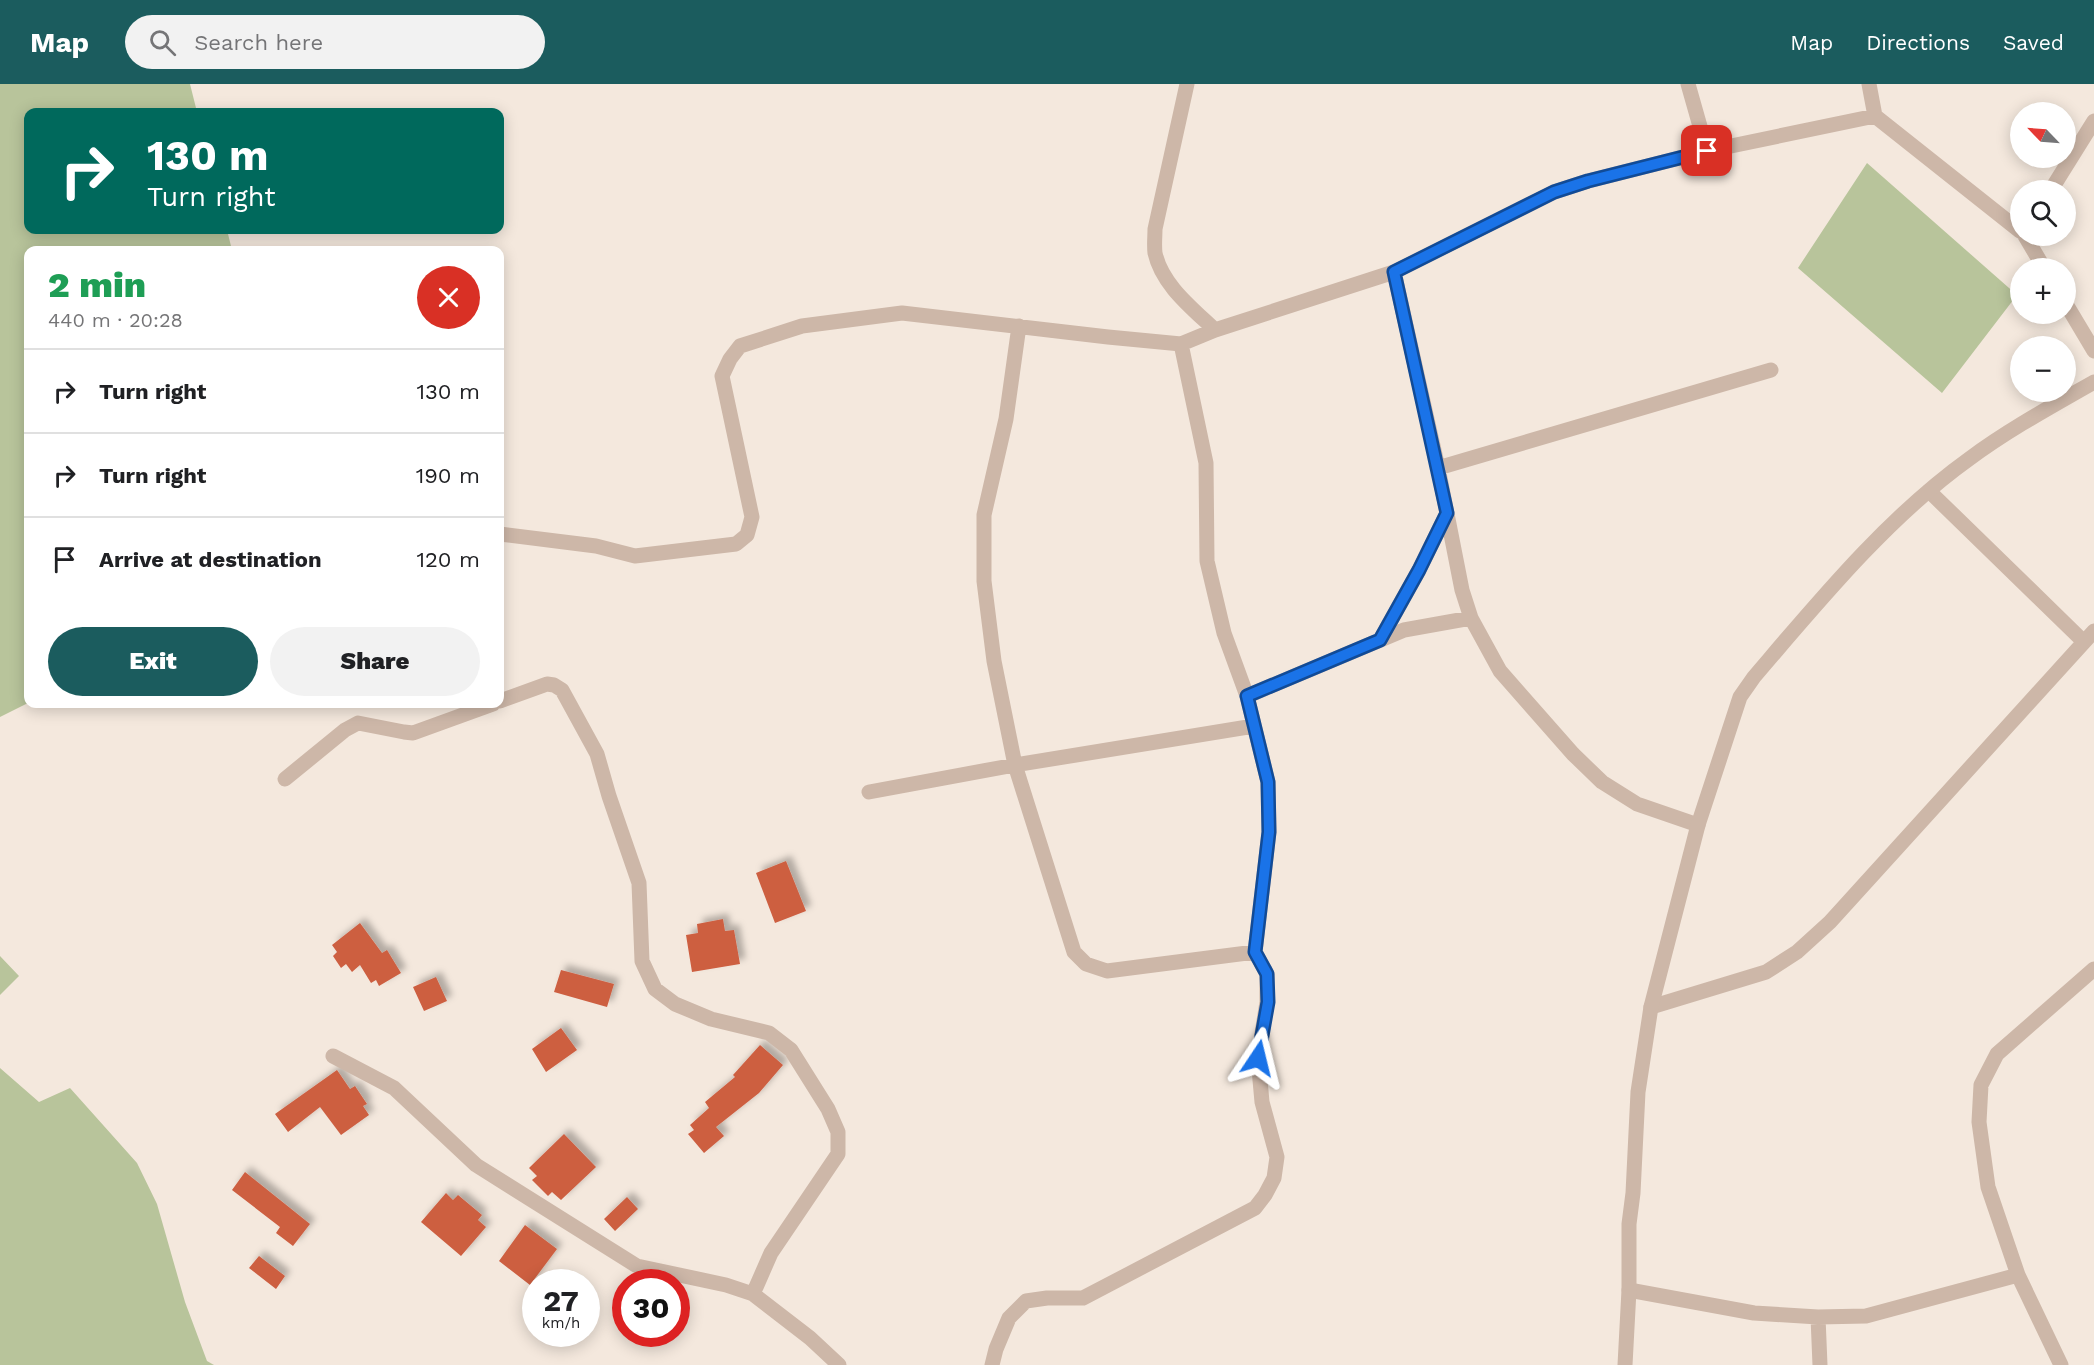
<!DOCTYPE html>
<html lang="en">
<head>
<meta charset="utf-8">
<style>
	:root { --surface:#fff; --page:#f2f2f2; --text:#202124; --muted:#757577; --line:#e0e0e0; --accent:#1b5c5e }
	body { margin:0; font-family:"Work Sans",sans-serif; background:var(--page); color:var(--text); height:100vh; display:flex; flex-direction:column; font-size:22px; white-space:nowrap }
	* { box-sizing:border-box; margin:0 }
	p { font-size:20px; color:var(--muted) }
	.icon { flex:none; width:33px; height:33px; fill:none; stroke:currentColor; stroke-width:2; stroke-linecap:round; stroke-linejoin:round }
	.map { position:relative; flex:1; overflow:hidden }
	.side { position:absolute; left:24px; top:162px; width:480px; height:462px; display:flex; flex-direction:column; background:var(--surface); border-radius:12px; box-shadow:0 3px 15px #0003 }
	.side>* { flex:none }
	.top-card { position:absolute; left:24px; top:24px; width:480px; height:126px; border-radius:12px; box-shadow:0 3px 15px #0003; background:#00695c; color:#fff; overflow:hidden }
	.needle { width:39px; rotate:295deg }
	.buttons { position:absolute; left:2010px; top:18px; display:grid; gap:12px }
	.buttons a { display:grid; place-items:center; width:66px; height:66px; border-radius:50%; background:var(--surface); box-shadow:0 3px 15px #0003; font-size:30px }
	.speed { position:absolute; left:522px; top:1185px; display:flex; gap:12px; font-size:30px; font-weight:700; text-align:center }
	.speed>* { display:grid; place-content:center; width:78px; height:78px; border-radius:50%; background:var(--surface); box-shadow:0 3px 15px #0003; line-height:1 }
	.speed small { font-size:15px; font-weight:400 }
	.speed .limit { border:9px solid #d22; background:#fff; color:#111 }
	.pin { position:absolute; display:grid; place-items:center; width:51px; height:51px; color:#fff; margin:-26px; border-radius:12px; box-shadow:0 3px 9px #0006 }
	.me { position:absolute; width:66px; margin:-33px; rotate:10deg; stroke-linejoin:round; filter:drop-shadow(0 0 4px #0008) }
	.turn { display:flex; align-items:center; gap:21px; height:126px; padding:0 24px; font-size:27px }
	.turn .icon { width:78px; height:78px; stroke-width:2.5 }
	.turn b { display:block; font-size:42px; line-height:51px }
	.round { display:grid; place-items:center; flex:none; width:63px; height:63px; border-radius:32px; background:var(--page) }
	.overview { display:flex; align-items:center; justify-content:space-between; height:102px; padding:0 24px }
	h1 { font-size:36px; font-weight:800; line-height:45px; color:#1e9e55 }
	.cta { display:flex; gap:12px; margin-top:auto; padding:12px 24px }
	.cta a { flex:1; height:69px; border-radius:36px; background:var(--accent); color:#fff; font-size:24px; font-weight:800; line-height:69px; text-align:center }
	.cta a+a { background:var(--page); color:var(--text) }
	ul { padding:0; list-style:none }
	li { display:flex; align-items:center; gap:18px; height:84px; padding:0 24px; border-top:2px solid var(--line) }
	li div { flex:1 }
	li b { display:block; font-size:22px }
	li em { font-style:normal }
	header { display:flex; align-items:center; gap:36px; box-sizing:border-box; height:84px; padding:0 30px; background:var(--accent); color:#fff }
	header strong { font-size:28px }
	nav { display:flex; gap:33px; margin-inline-start:auto; font-size:21px }
	.search { width:420px; height:54px; background:var(--page); display:flex; align-items:center; gap:15px; box-sizing:border-box; padding:0 21px; border-radius:33px; color:var(--muted); font-size:22px }
	.map>svg:first-child { display:block }
	.green { fill:#b8c49b }
	.building { fill:#cd5e41; filter:url(#shadow) }
	.lines { fill:none; stroke-linecap:round; stroke-linejoin:round }
	.minor { stroke:#cdb7a8; stroke-width:15 }
	.tertiary { stroke:#cdb7a8; stroke-width:15 }
	.route-casing { stroke:#114b97; stroke-width:15 }
	.route { stroke:#1a73e8; stroke-width:10 }
</style>
</head>
<body>
<header>
<strong>Map</strong>
<div class="search"><svg class="icon" aria-label="search" viewBox="0 0 24 24"><circle cx="10" cy="10" r="6"/><path d="M15 15l6 6"/></svg>Search here</div>
<nav><a>Map</a><a>Directions</a><a>Saved</a></nav>
</header>
<div class="map">
<svg width="2094" height="1281" viewBox="0 0 2094 1281">
	<defs>
		<filter id="shadow"><feDropShadow dx="5.5" dy="-5.5" stdDeviation="3" flood-color="#0004"/></filter>
	</defs>
	<rect width="100%" height="100%" fill="#f4e8dd"/>
	<!-- green -->
	<path class="green" d="M0,0H190L197,28H28V146H227L232,166H28V619L0,633Z
		M1867,79L2017,211L1942,309L1798,184Z
		M0,872L19,892L0,911Z
		M0,984L39,1018L70,1004L137,1079L157,1120L185,1218L207,1277L214,1281H0Z"/>
	<!-- building -->
	<path class="building" d="M786,777L806,827L775,839L756,789Z
		M723,835L725,847L734,846L740,880L692,888L686,851L698,849L697,840Z
		M360,839L382,869L387,866L401,889L379,902L376,896L371,899L360,881L352,888L346,880L341,884L333,872L337,868L332,861Z
		M561,886L614,900L607,923L554,908Z
		M436,893L447,917L424,927L413,903Z
		M561,944L577,966L546,988L532,965Z
		M760,961L783,981L759,1009L716,1043L724,1052L704,1069L688,1050L694,1046L690,1041L709,1024L705,1018L735,993L733,991Z
		M337,986L350,1005L355,1002L367,1020L363,1022L369,1031L341,1051L320,1023L288,1048L275,1030Z
		M564,1050L596,1083L561,1116L552,1108L548,1112L532,1096L537,1092L529,1084Z
		M245,1088L310,1140L293,1162L276,1149L280,1143L232,1106Z
		M446,1109L453,1116L458,1111L482,1131L478,1136L486,1143L461,1172L421,1138Z
		M627,1113L638,1125L615,1147L604,1135Z
		M525,1141L557,1165L530,1201L499,1177Z
		M259,1172L285,1192L276,1205L249,1184Z"/>
	<g class="lines">
		<!-- minor -->
		<path class="minor" d="M1187,0L1155,145C1155,152 1154,161 1155,169C1162,201 1192,224 1215,246
			M1688,0L1707,67
			M1869,0L1875,32
			M2051,106L2094,37
			M2025,152L2044,184
			M1394,188L1438,384L1462,506L1471,534L1500,587L1573,670L1602,698L1637,720L1698,741
			M2066,220L2094,267
			M1019,242L1006,335L984,431V497L994,577L1015,681L1074,868L1086,880L1107,887L1255,868
			M1438,384L1771,286
			M1929,407L2083,557
			M500,450L596,462L635,472L736,460L747,451L752,433L722,292L730,275L740,262L802,242L902,229L1108,253L1181,260L1215,246L1394,188L1554,108L1588,97L1707,67L1875,32L2020,147
			M1380,556L1419,486L1447,429
			M1247,612L1404,546L1471,534
			M500,617L547,600L554,601L562,606L597,670L609,712L639,799L642,877L655,905L675,920L711,935L769,949L791,966L828,1025L838,1048V1070L771,1169L753,1210
			M285,695L345,646L358,639L404,648L413,649L493,620
			M869,708L1015,681L1254,642
			M1651,923L1766,888L1797,868L1830,838L2094,547
			M333,972L394,1004L476,1081L637,1182L726,1201L753,1210L810,1254L839,1281
			M1629,1206L1754,1229L1818,1233L1866,1232L2018,1191
			M1818,1233L1820,1281
			M992,1281L996,1265L1009,1234L1026,1217L1047,1214H1083L1255,1124L1265,1111L1274,1094L1277,1073L1262,1018L1258,974L1267,918V890L1255,868L1269,748L1268,698L1247,612L1224,549L1207,477L1206,379L1181,260
			M2061,1281L2018,1191L1988,1103L1979,1038L1981,1001L1997,970L2094,885"/>
		<!-- tertiary -->
		<path class="tertiary" d="M1625,1281L1629,1206V1140L1633,1109L1638,1008L1651,923L1698,741L1740,613L1754,593C1819,517 1888,433 1969,375C2008,346 2052,322 2094,298"/>
	</g>
	<g class="lines">
		<defs>
			<path id="route" d="M1258,974L1268,918L1267,890L1255,868L1269,748L1268,698L1247,612L1380,556L1419,486L1447,429L1394,188L1554,108L1588,97L1707,67"/>
		</defs>
		<!-- route casing -->
		<use href="#route" class="route-casing"/>
		<!-- route -->
		<use href="#route" class="route"/>
	</g>
</svg>
<div class="buttons">
<a><svg class="needle" viewBox="-14 -14 28 28"><path d="M0-13l5 13h-10z" fill="#e53935"/><path d="M0 13l5-13h-10z" fill="#757577"/></svg></a>
<a><svg class="icon" aria-label="search" viewBox="0 0 24 24"><circle cx="10" cy="10" r="6"/><path d="M15 15l6 6"/></svg></a>
<a>+</a>
<a>−</a>
</div>
<div class="speed"><div>27<small>km/h</small></div><div class="limit">30</div></div>
<div class="pin" style="left:1707px;top:67px;background:#d93025"><svg class="icon" aria-label="arrive" viewBox="0 0 24 24"><path d="M6 21V4h12l-3 4 3 4H6"/></svg></div>
<svg class="me" style="left:1258px;top:974px" viewBox="-20 -20 40 40"><path d="M0-17L14 15 0 8-14 15z" fill="#1a73e8" stroke="#fff" stroke-width="4"/></svg>
<div class="top-card">
<div class="turn"><svg class="icon" aria-label="right" viewBox="0 0 24 24"><path d="M7 20v-9h11M14 6l5 5-5 5"/></svg><div><b>130 m</b>Turn right</div></div>
</div>
<section class="side">
<div class="overview"><div><h1>2 min</h1><p>440 m · 20:28</p></div><a class="round" style="background:#d93025;color:#fff"><svg class="icon" aria-label="close" viewBox="0 0 24 24"><path d="M6 6l12 12M18 6L6 18"/></svg></a></div>
<ul>
<li><svg class="icon" aria-label="right" viewBox="0 0 24 24"><path d="M7 20v-9h11M14 6l5 5-5 5"/></svg><div><b>Turn right</b></div><em>130 m</em></li>
<li><svg class="icon" aria-label="right" viewBox="0 0 24 24"><path d="M7 20v-9h11M14 6l5 5-5 5"/></svg><div><b>Turn right</b></div><em>190 m</em></li>
<li><svg class="icon" aria-label="arrive" viewBox="0 0 24 24"><path d="M6 21V4h12l-3 4 3 4H6"/></svg><div><b>Arrive at destination</b></div><em>120 m</em></li>
</ul>
<div class="cta"><a>Exit</a><a>Share</a></div>
</section>
</div>
</body>
</html>
